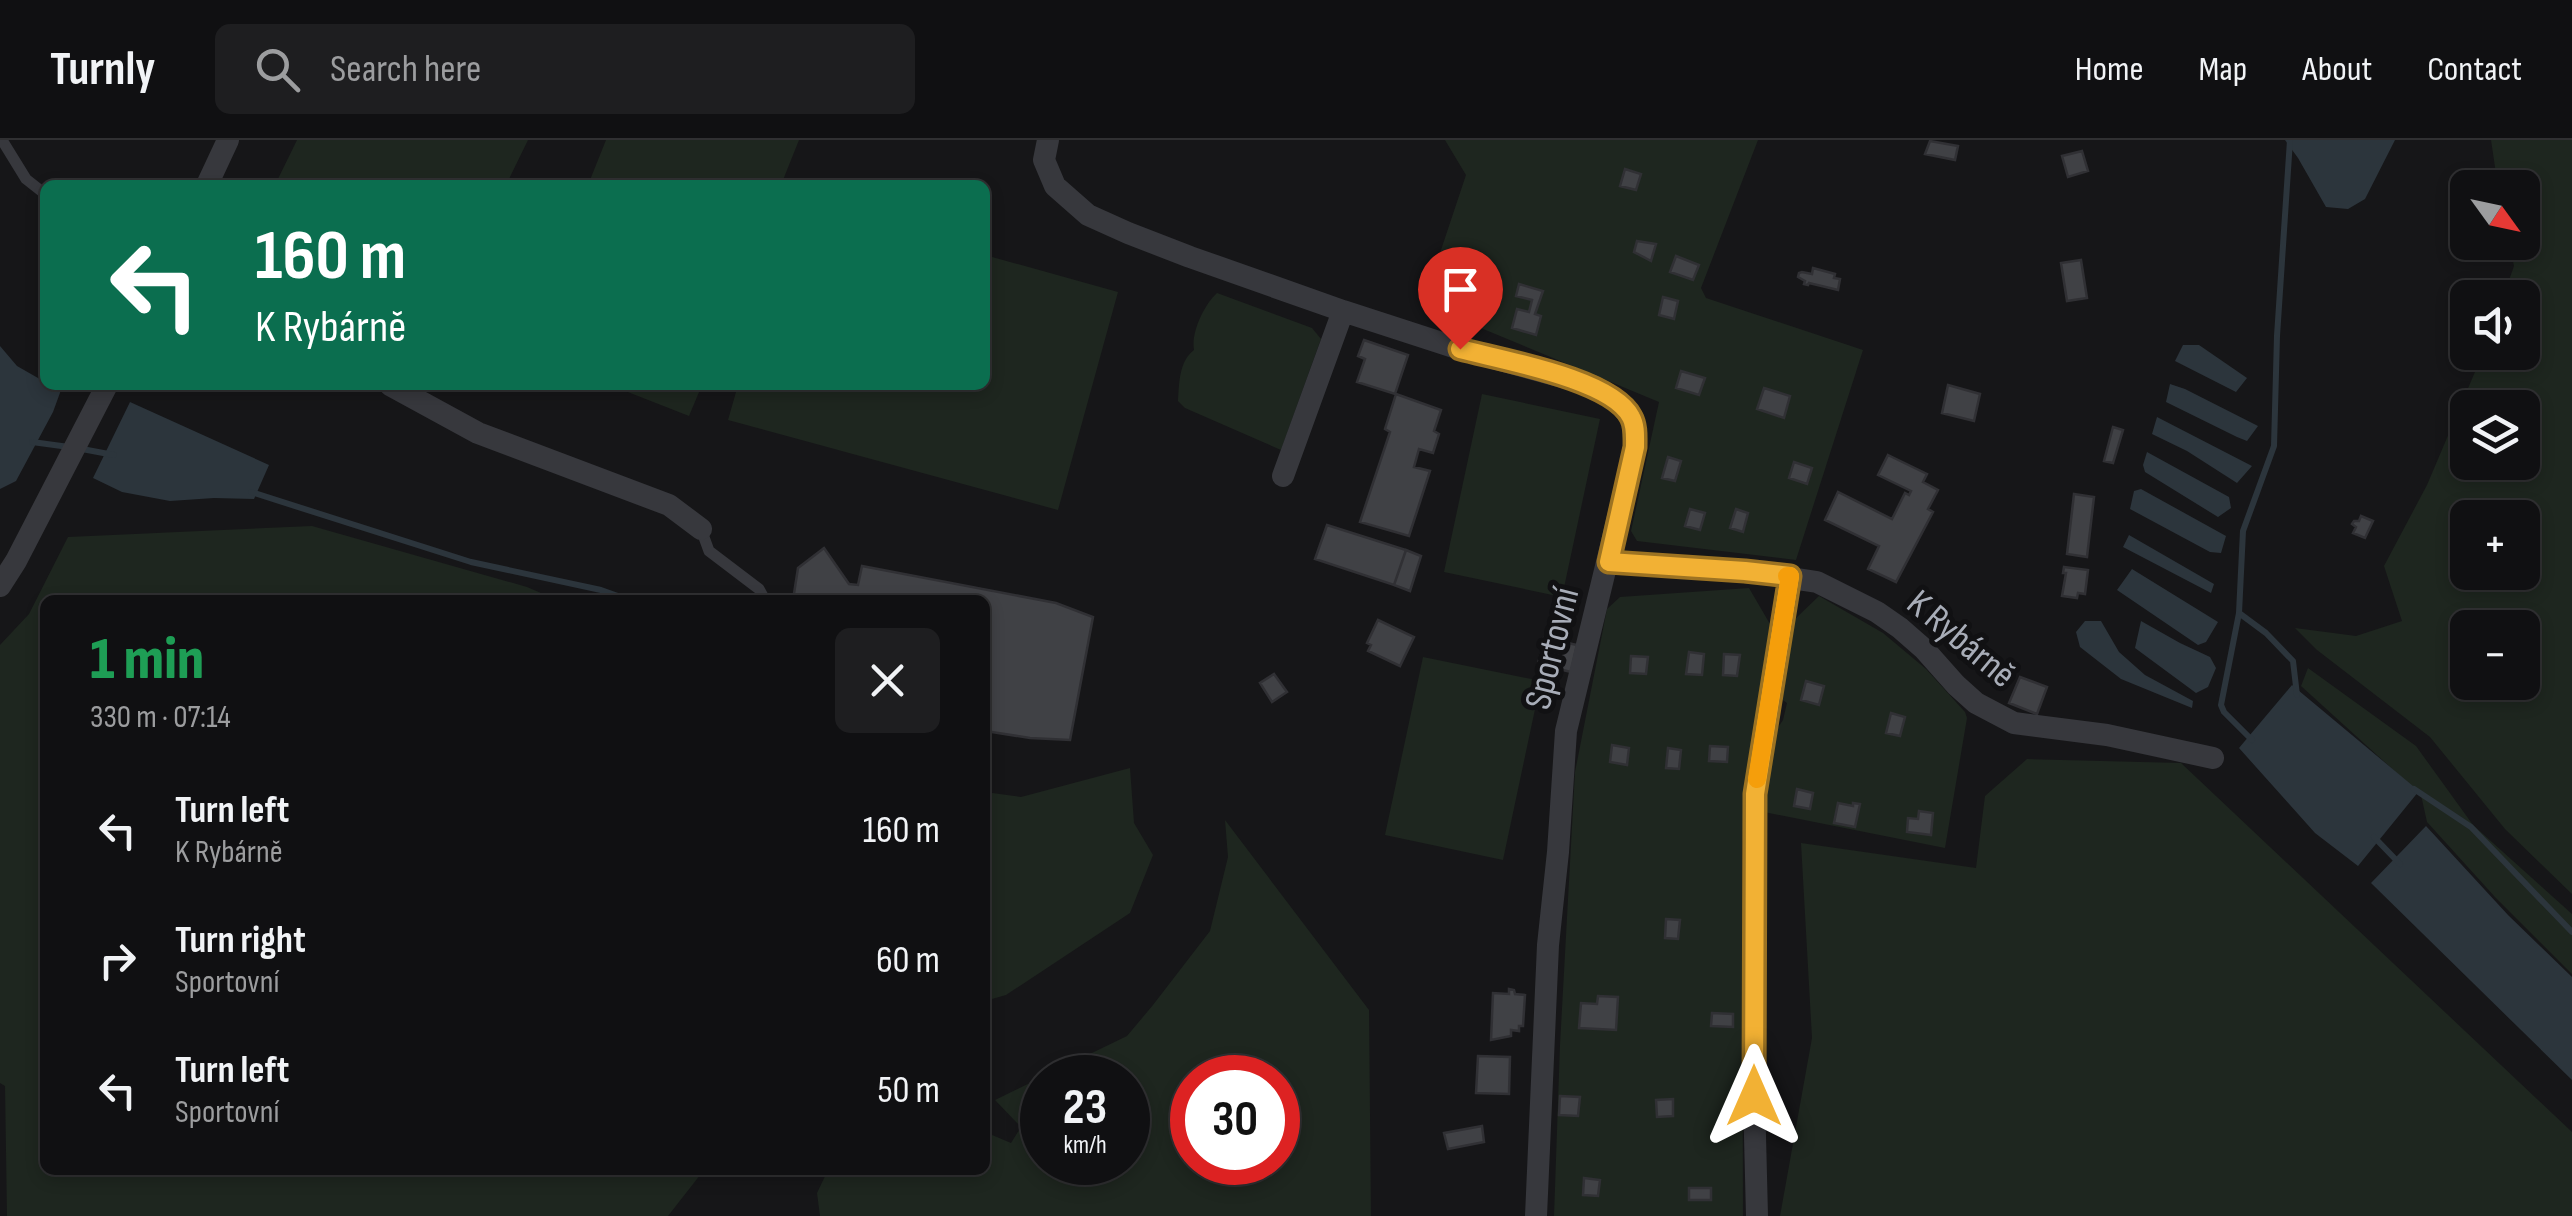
<!DOCTYPE html>
<html lang="en">
<head>
<meta charset="utf-8">
<style>
	:root { --surface:#101012; --page:#1e1e20; --text:#f1f3f6; --muted:#9c9d9f; --line:#303032 }
	body { margin:0; font-family:"Sofia Sans Condensed",sans-serif; background:var(--page); color:var(--text); height:100vh; display:flex; flex-direction:column; font-size:38px; white-space:nowrap }
	* { box-sizing:border-box; margin:0 }
	p { font-size:32px; color:var(--muted) }
	.icon { flex:none; width:55px; height:55px; fill:none; stroke:currentColor; stroke-width:2; stroke-linecap:round; stroke-linejoin:round }
	.map { position:relative; flex:1; overflow:hidden }
	.panel { position:absolute; left:40px; top:455px; width:950px; height:580px; display:flex; flex-direction:column; background:var(--surface); border-radius:15px; box-shadow:0 5px 15px #0003,0 0 0 2px var(--line) }
	.panel>* { flex:none }
	.banner { position:absolute; left:40px; top:40px; width:950px; height:210px; border-radius:15px; box-shadow:0 5px 15px #0003,0 0 0 2px var(--line); background:#0b6e4f; color:#fff; overflow:hidden }
	.needle { width:65px; rotate:123deg }
	.buttons { position:absolute; left:2450px; top:30px; display:grid; gap:20px }
	.buttons a { display:grid; place-items:center; width:90px; height:90px; border-radius:15px; background:var(--surface); box-shadow:0 5px 15px #0003,0 0 0 2px var(--line); font-size:50px }
	.speed { position:absolute; left:1020px; top:915px; display:flex; gap:20px; font-size:50px; font-weight:700; text-align:center }
	.speed>* { display:grid; place-content:center; width:130px; height:130px; border-radius:50%; background:var(--surface); box-shadow:0 5px 15px #0003,0 0 0 2px var(--line); line-height:1 }
	.speed small { font-size:25px; font-weight:400 }
	.speed .limit { border:15px solid #d22; background:#fff; color:#111 }
	.pin { position:absolute; display:grid; place-items:center; width:85px; height:85px; color:#fff; margin:-102px -42px; border-radius:50% 50% 50% 0; rotate:-45deg; box-shadow:0 0 10px #0007 }
	.pin .icon { rotate:45deg }
	.me { position:absolute; width:110px; margin:-55px; rotate:0deg; stroke-linejoin:round; filter:drop-shadow(0 0 8px #0008) }
	.turn { display:flex; align-items:center; gap:35px; height:210px; padding:0 50px; font-size:45px }
	.turn .icon { width:130px; height:130px; stroke-width:2.5 }
	.turn b { display:block; font-size:70px; line-height:85px }
	.round { display:grid; place-items:center; flex:none; width:105px; height:105px; border-radius:15px; background:var(--page) }
	.summary { display:flex; align-items:center; justify-content:space-between; height:170px; padding:0 50px }
	h1 { font-size:60px; font-weight:800; line-height:75px; color:#1e9e55 }
	ul { padding:0; list-style:none }
	li { display:flex; align-items:center; gap:30px; height:130px; padding:0 50px }
	li div { flex:1 }
	li b { display:block; font-size:38px }
	li em { font-style:normal }
	header { display:flex; align-items:center; gap:60px; box-sizing:border-box; height:140px; padding:0 50px; background:var(--surface); border-bottom:2px solid var(--line) }
	header strong { font-size:48px }
	nav { display:flex; gap:55px; margin-inline-start:auto; font-size:35px }
	.search { width:700px; height:90px; background:var(--page); display:flex; align-items:center; gap:25px; box-sizing:border-box; padding:0 35px; border-radius:15px; color:var(--muted); font-size:38px }
	.map>svg:first-child { display:block }
	.green { fill:#1e261f; fill-rule:evenodd }
	.water { fill:#2c353c }
	.lines { fill:none; stroke-linecap:round; stroke-linejoin:round }
	.stream { stroke:#2c353c; stroke-width:6 }
	.building { fill:#404145; stroke:#303034; stroke-width:2.5 }
	.service { stroke:#37383d; stroke-width:11 }
	.minor { stroke:#37383d; stroke-width:22 }
	.route-casing { stroke:#9d7322; stroke-width:25 }
	.route { stroke:#f2b134; stroke-width:18 }
	.slow { stroke:#f59e0b; stroke-width:18 }
	.labels { text-anchor:middle; stroke-width:10; stroke-linejoin:round; paint-order:stroke }
	.street-label { font-size:38px; fill:#a8adb8; stroke:#111113 }
</style>
</head>
<body>
<header>
<strong>Turnly</strong>
<div class="search"><svg class="icon" aria-label="search" viewBox="0 0 24 24"><circle cx="10" cy="10" r="6"/><path d="M15 15l6 6"/></svg>Search here</div>
<nav><a>Home</a><a>Map</a><a>About</a><a>Contact</a></nav>
</header>
<div class="map">
<svg width="2572" height="1076" viewBox="0 0 2572 1076">
	<rect width="100%" height="100%" fill="#161618"/>
	<!-- green -->
	<path class="green" d="M297,0H528L506,45H275Z
		M606,0H799L781,45H588Z
		M1445,0H1758L1701,148L1706,158L1863,210L1796,420L1637,401L1631,391L1659,262L1423,164L1466,35Z
		M2491,0H2572V754L2505,689L2430,597L2317,510L2295,488L2356,496L2402,481L2384,426L2427,345L2483,213L2522,212V158L2503,157L2514,126L2509,103L2522,102V48L2498,47ZM2468,268H2522V322H2468ZM2468,378H2522V432H2468ZM2468,488H2522V542H2468Z
		M985,115L1118,152L1058,370L728,280L738,245H985Z
		M1217,153L1312,188L1321,199L1281,310L1185,268L1178,261C1179,244 1179,221 1194,210C1191,192 1204,165 1217,153Z
		M610,245H702L689,276Z
		M1482,254L1600,279L1562,457L1444,432Z
		M312,386L527,447L557,460H45V1030H704L668,1076H7L5,946L0,943V505L29,474L68,397Z
		M1749,448L1770,484L1746,642L1742,707L1743,1076H1554L1560,905L1575,632L1607,469L1620,457Z
		M1819,456L1883,493L1926,529L1965,572L1967,578L1945,708L1764,672L1773,595L1783,580L1787,563L1780,558L1795,479Z
		M1423,517L1541,541L1503,720L1385,695Z
		M2308,528L2416,606L2473,685L2572,774V834L2495,757L2427,682L2421,655L2301,546Z
		M2027,619L2181,623L2572,992V1076H1780L1812,898L1801,703L1976,728L1985,656Z
		M1130,628L1134,683L1153,715L1130,773L1006,855L985,861V652L1021,657Z
		M1225,680L1369,870L1371,1076H820L817,1053L828,1030H985V992L1011,1003L1021,987L995,960L1127,896L1153,865L1210,791L1228,717ZM1042,938H1128V1022H1042ZM1192,938H1278V1022H1192Z"/>
	<!-- water -->
	<path class="water" d="M2285,0H2395L2365,59L2348,69L2326,67L2298,18Z
		M2183,205H2199L2247,238L2236,252L2175,221Z
		M0,206L17,226L45,242V245H51L61,250L53,272L16,341L0,349Z
		M2170,244L2185,249L2258,286L2247,301L2237,297L2166,262Z
		M130,262L269,325L254,359L214,358L170,361L122,352L93,338Z
		M2157,277L2252,326L2237,343L2187,311L2152,294Z
		M2147,312L2229,357L2231,368L2218,377L2145,332L2143,325Z
		M2141,349L2226,396L2221,413L2210,412L2130,369L2134,351Z
		M2129,395L2214,444L2211,453L2123,407Z
		M2132,429L2218,482L2206,502L2198,505L2117,450Z
		M2085,481H2101L2119,512L2145,535L2193,561L2192,568L2121,539L2080,507L2076,492Z
		M2141,481L2180,503L2210,517L2216,528L2208,547L2196,553L2135,508Z
		M2292,545L2419,651L2358,726L2315,693L2239,608Z
		M2426,686L2508,775L2572,837V940L2371,743Z"/>
	<g class="lines">
		<!-- stream -->
		<path class="stream" d="M2290,0L2277,196L2274,306L2243,391L2239,473L2266,493L2293,521L2297,555
			M32,302L69,307
			M82,309L114,315
			M251,352L471,422L601,450L629,460
			M2239,473L2221,565L2224,572L2252,600
			M2414,649L2471,687L2572,792
			M2374,697L2400,724"/>
	</g>
	<!-- building -->
	<path class="building" d="M1930,1L1958,6L1955,20L1925,14Z
		M2082,11L2088,31L2068,37L2062,16Z
		M1625,29L1641,34L1636,50L1620,46Z
		M1637,101L1656,104L1651,121L1634,112Z
		M1676,116L1699,125L1693,140L1670,132Z
		M2081,120L2087,158L2067,161L2061,123Z
		M1813,128L1835,134L1834,138L1840,139L1838,150L1809,143L1808,145L1804,144L1805,141L1798,137L1799,133L1802,132L1812,134Z
		M1519,144L1543,151L1535,174L1541,176L1536,195L1512,188L1517,169L1529,172L1532,160L1516,156Z
		M1663,157L1678,161L1674,179L1659,175Z
		M1364,200L1408,215L1395,254L1357,242L1365,219L1358,216Z
		M1681,231L1705,238L1699,255L1676,248Z
		M1948,245L1980,254L1974,281L1942,273Z
		M1764,248L1790,256L1784,278L1757,269Z
		M1396,254L1441,270L1434,291L1439,294L1433,313L1419,309L1414,327L1430,331L1409,396L1360,382L1390,292L1385,289Z
		M2113,287L2123,290L2113,323L2104,321Z
		M1888,315L1927,334L1923,342L1938,350L1928,369L1933,372L1896,442L1868,429L1879,406L1825,380L1838,352L1892,379L1905,353L1909,355L1911,351L1878,335Z
		M1668,317L1681,321L1675,341L1662,338Z
		M1794,322L1812,328L1807,344L1789,338Z
		M2074,354L2094,357L2087,417L2067,414Z
		M1690,369L1705,373L1700,390L1685,386Z
		M1736,369L1748,373L1743,392L1730,388Z
		M2361,376L2373,381L2365,398L2353,393L2356,387L2352,384L2354,381H2359Z
		M1327,385L1406,410L1394,445L1315,419Z
		M824,408L849,444L858,445L862,426L1056,463L1093,477L1070,600L1030,598L985,591V460H793L798,428Z
		M1406,410L1421,416L1410,451L1394,445Z
		M2064,427L2088,430L2085,454L2078,453L2077,458L2062,456L2066,433H2063Z
		M1378,480L1414,497L1400,526L1368,511L1371,505L1367,503Z
		M1544,498L1577,505L1571,532L1538,524Z
		M1689,512L1704,514L1702,535L1686,534Z
		M1724,514L1740,515L1737,536L1723,535Z
		M1631,516L1648,517L1646,534L1630,533Z
		M1274,534L1287,552L1272,562L1260,543Z
		M2020,537L2047,547L2037,574L2009,563Z
		M1806,541L1824,546L1819,565L1801,560Z
		M1891,573L1905,577L1900,596L1886,593Z
		M1612,605L1629,608L1627,625L1610,622Z
		M1710,606L1728,607L1727,622L1709,621Z
		M1668,608L1681,610L1679,629L1666,628Z
		M1797,649L1813,653L1810,669L1794,666Z
		M1838,663L1853,666V663L1860,664L1855,687L1834,683Z
		M1919,671L1933,673L1931,695L1907,692L1908,678L1918,679Z
		M1666,779L1680,780L1678,799L1665,798Z
		M1509,849L1514,850L1515,854L1525,855L1523,886H1519V891L1511,890V896L1491,900L1493,853L1509,854Z
		M1598,856L1618,857L1616,890L1579,888L1581,863L1597,864Z
		M1712,873L1733,874V887L1711,886Z
		M1478,916L1510,917L1509,954L1476,953Z
		M1560,956L1580,957L1578,976L1559,975Z
		M1673,959V976L1657,977L1656,960Z
		M1482,986L1484,1002L1448,1009L1444,993Z
		M1584,1038L1600,1040L1598,1056L1583,1055Z
		M1689,1048H1711V1060H1689Z"/>
	<g class="lines">
		<!-- service -->
		<path class="service" d="M2,0L26,39L45,54
			M701,389L709,411L759,449L765,460"/>
		<!-- minor -->
		<path class="minor" d="M1048,0L1044,20L1055,46L1088,75L1128,93L1190,117L1343,171L1460,209L1591,245L1611,256L1632,278L1635,307L1566,591L1558,712L1548,805L1536,1076
			M207,45L228,0
			M390,245L478,293L669,365L701,389
			M1283,336L1343,171
			M1609,422L1745,431L1817,442L1877,472L1900,488L1924,509L1956,545L1976,563L2014,583L2107,595L2213,618
			M0,446L16,421L107,245
			M1757,1076L1754,956L1755,654L1790,436"/>
	</g>
	<g class="lines">
		<defs>
			<path id="route" d="M1460,209C1501,220 1612,239 1631,277C1636,286 1635,297 1635,307L1609,422L1745,431L1790,436L1755,654L1754,956"/>
		</defs>
		<!-- route casing -->
		<use href="#route" class="route-casing"/>
		<!-- route -->
		<use href="#route" class="route"/>
		<!-- slow -->
		<path class="slow" d="M1757,639L1790,436H1787"/>
	</g>
	<g class="labels">
		<!-- street labels -->
		<g class="street-label">
			<text transform="translate(1962 498) rotate(40)" y="13">K Rybárně</text>
			<text transform="translate(1551 508) rotate(-76)" y="13">Sportovní</text>
		</g>
	</g>
</svg>
<div class="buttons">
<a><svg class="needle" viewBox="-14 -14 28 28"><path d="M0-13l5 13h-10z" fill="#e53935"/><path d="M0 13l5-13h-10z" fill="#9c9d9f"/></svg></a>
<a><svg class="icon" aria-label="sound" viewBox="0 0 24 24"><path d="M4 9h4l5-4v14l-5-4H4zM17 9q2 3 0 6"/></svg></a>
<a><svg class="icon" aria-label="layers" viewBox="0 0 24 24"><path d="M12 4l9 5-9 5-9-5zM3 14l9 5 9-5"/></svg></a>
<a>+</a>
<a>−</a>
</div>
<div class="speed"><div>23<small>km/h</small></div><div class="limit">30</div></div>
<div class="pin" style="left:1460px;top:209px;background:#d93025"><svg class="icon" aria-label="arrive" viewBox="0 0 24 24"><path d="M6 21V4h12l-3 4 3 4H6"/></svg></div>
<svg class="me" style="left:1754px;top:956px" viewBox="-20 -20 40 40"><path d="M0-17L14 15 0 8-14 15z" fill="#f2b134" stroke="#fff" stroke-width="4"/></svg>
<div class="banner">
<div class="turn"><svg class="icon" aria-label="left" viewBox="0 0 24 24"><path d="M17 20v-9H6M10 6l-5 5 5 5"/></svg><div><b>160 m</b>K Rybárně</div></div>
</div>
<section class="panel">
<div class="summary"><div><h1>1 min</h1><p>330 m · 07:14</p></div><a class="round"><svg class="icon" aria-label="close" viewBox="0 0 24 24"><path d="M6 6l12 12M18 6L6 18"/></svg></a></div>
<ul>
<li><svg class="icon" aria-label="left" viewBox="0 0 24 24"><path d="M17 20v-9H6M10 6l-5 5 5 5"/></svg><div><b>Turn left</b><p>K Rybárně</p></div><em>160 m</em></li>
<li><svg class="icon" aria-label="right" viewBox="0 0 24 24"><path d="M7 20v-9h11M14 6l5 5-5 5"/></svg><div><b>Turn right</b><p>Sportovní</p></div><em>60 m</em></li>
<li><svg class="icon" aria-label="left" viewBox="0 0 24 24"><path d="M17 20v-9H6M10 6l-5 5 5 5"/></svg><div><b>Turn left</b><p>Sportovní</p></div><em>50 m</em></li>
</ul>
</section>
</div>
</body>
</html>
